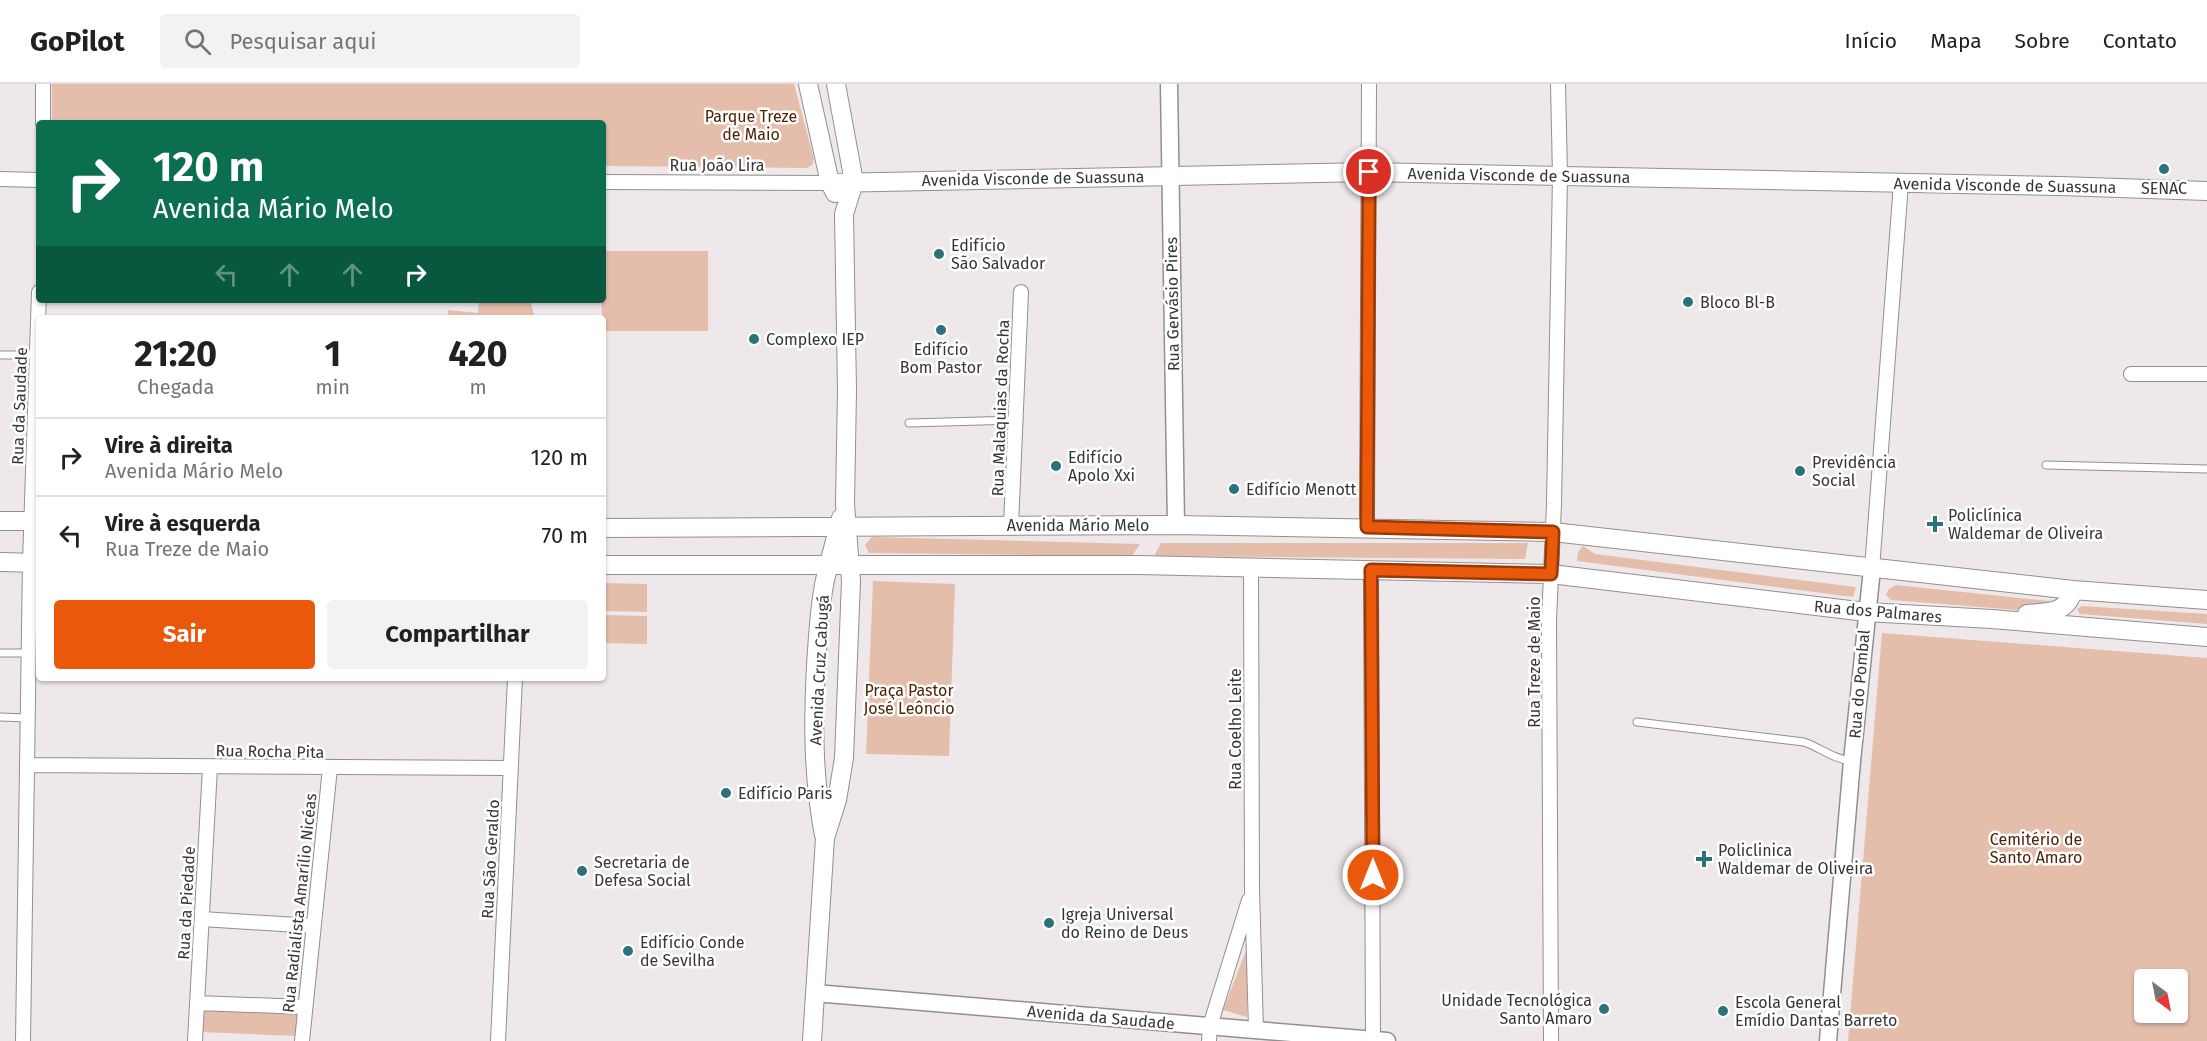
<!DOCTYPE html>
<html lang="pt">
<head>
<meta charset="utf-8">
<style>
	:root { --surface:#fff; --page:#f2f2f2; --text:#202124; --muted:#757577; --line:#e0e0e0; --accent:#ea580c }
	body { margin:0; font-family:"Fira Sans",sans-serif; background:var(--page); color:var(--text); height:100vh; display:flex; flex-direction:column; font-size:22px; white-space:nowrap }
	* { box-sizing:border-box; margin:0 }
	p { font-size:20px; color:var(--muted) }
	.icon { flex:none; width:33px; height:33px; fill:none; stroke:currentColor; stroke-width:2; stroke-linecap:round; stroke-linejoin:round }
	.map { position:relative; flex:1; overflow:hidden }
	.panel { position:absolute; left:36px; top:231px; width:570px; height:366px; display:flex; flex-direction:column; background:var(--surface); border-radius:6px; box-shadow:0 2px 4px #0004 }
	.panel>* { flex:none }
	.banner { position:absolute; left:36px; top:36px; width:570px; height:183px; border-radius:6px; box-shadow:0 2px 4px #0004; background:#0b6e4f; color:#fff; overflow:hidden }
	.needle { width:39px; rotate:148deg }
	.tools { position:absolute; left:2134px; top:885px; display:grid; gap:12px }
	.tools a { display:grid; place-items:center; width:54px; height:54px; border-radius:6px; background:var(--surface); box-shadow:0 2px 4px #0004; font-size:30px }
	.pin { position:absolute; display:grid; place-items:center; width:51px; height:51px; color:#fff; margin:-26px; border:3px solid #fff; border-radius:50%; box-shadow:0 2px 6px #0007 }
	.me { position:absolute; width:66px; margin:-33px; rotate:0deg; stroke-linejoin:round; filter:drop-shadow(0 0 4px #0008) }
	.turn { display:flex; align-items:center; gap:21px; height:126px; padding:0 18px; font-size:27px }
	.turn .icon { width:78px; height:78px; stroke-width:2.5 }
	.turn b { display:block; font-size:42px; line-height:51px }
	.lanes { display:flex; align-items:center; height:57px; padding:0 18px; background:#0003; justify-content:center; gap:30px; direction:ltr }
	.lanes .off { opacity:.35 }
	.eta { display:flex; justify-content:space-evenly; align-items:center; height:102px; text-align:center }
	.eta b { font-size:36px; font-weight:700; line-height:42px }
	.cta { display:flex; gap:12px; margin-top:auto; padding:12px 18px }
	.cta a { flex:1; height:69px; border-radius:6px; background:var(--accent); color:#fff; font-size:24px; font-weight:700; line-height:69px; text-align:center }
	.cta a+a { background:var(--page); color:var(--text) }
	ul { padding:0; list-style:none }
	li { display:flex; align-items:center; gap:18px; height:78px; padding:0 18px; border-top:2px solid var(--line) }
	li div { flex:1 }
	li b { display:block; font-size:22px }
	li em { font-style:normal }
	header { display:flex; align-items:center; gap:36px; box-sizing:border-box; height:84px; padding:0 30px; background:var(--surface); border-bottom:2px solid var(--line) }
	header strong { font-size:28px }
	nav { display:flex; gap:33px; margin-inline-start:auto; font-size:21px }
	.search { width:420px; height:54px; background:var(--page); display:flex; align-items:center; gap:15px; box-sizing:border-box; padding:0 21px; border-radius:6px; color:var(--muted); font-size:22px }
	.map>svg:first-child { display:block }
	.green { fill:#e4beab; fill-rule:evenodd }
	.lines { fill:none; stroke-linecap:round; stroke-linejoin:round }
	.service-casing { stroke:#948e90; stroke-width:9 }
	.minor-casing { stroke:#948e90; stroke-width:16 }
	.tertiary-casing { stroke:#948e90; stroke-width:19 }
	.secondary-casing { stroke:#948e90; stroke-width:20 }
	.service { stroke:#fff; stroke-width:7 }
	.minor { stroke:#fff; stroke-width:14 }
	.tertiary { stroke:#fff; stroke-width:16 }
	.secondary { stroke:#fff; stroke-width:18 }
	.route-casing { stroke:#983908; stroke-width:15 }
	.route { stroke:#ea580c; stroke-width:10 }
	.poi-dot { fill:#2a737b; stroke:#fff; stroke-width:2 }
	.labels { text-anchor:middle; stroke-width:5; stroke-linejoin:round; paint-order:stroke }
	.park-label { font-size:16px; fill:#4d2206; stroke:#fff }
	.street-label { font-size:16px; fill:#373536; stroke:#fff }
	.poi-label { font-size:16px; fill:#373536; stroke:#fff; text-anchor:start }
</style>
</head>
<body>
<header>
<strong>GoPilot</strong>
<div class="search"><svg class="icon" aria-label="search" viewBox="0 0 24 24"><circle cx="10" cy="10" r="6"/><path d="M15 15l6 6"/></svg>Pesquisar aqui</div>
<nav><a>Início</a><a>Mapa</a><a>Sobre</a><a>Contato</a></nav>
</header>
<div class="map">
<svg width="2207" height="957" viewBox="0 0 2207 957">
	<rect width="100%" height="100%" fill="#efe8eb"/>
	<!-- green -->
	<path class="green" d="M52,0H794L814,75L812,81L806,84L603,82V39H52Z
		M603,167H708V247H603L601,216H603Z
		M479,216H530L535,234H448V226L478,229Z
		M872,453L1140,460L1132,472L869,469L865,461Z
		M1161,459H1528L1525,475L1154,472Z
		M1583,462L1595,470L1856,503L1853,513L1577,477L1578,468Z
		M873,497L955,500L949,672L866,670Z
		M603,499L647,500V528L603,527Z
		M1896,501L2058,518L2057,529L1891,516L1886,511L1889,505Z
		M2082,522L2207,530V540L2080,530L2077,525Z
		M603,531L647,532V560L603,559Z
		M1882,549L2207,574V957H1848ZM2145,896H2178V928H2145Z
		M1247,864V933L1223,926Z
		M201,926L297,930L296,952L200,948Z"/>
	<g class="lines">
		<defs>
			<path id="service" d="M0,271H38
				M909,339L1016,336
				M2046,381L2207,385
				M0,569H28
				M0,633L28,634
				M1637,638L1804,658C1821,664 1833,675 1852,677"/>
			<path id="minor" d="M43,39V0
				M0,95L39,96
				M603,98L830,99
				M2131,290H2207
				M1011,442L1021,208
				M1367,443L1369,0
				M1251,485L1252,805L1256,946
				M1872,485L1901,99
				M1371,486L1373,957
				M27,681L511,684
				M202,835L313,842
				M197,919L305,923
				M23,957L30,478L39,208
				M195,957L210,683
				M302,957L330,684
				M498,957L515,594
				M1209,957L1210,942L1249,816
				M1551,957L1549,537L1554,420L1560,92L1558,0"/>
			<path id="tertiary" d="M1169,0L1176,441
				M815,909L1387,957
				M1828,957L1852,677L1872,485"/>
			<path id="secondary" d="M808,0L830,99L835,109
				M830,99L1369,88L2060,102L2207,107
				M0,437H39
				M603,444L1176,441L1553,448L2073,506L2207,516
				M0,478L39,479
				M603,481H1138L1551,490L1866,528L1992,535L2207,553
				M2027,530C2048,528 2067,530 2073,506
				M824,751C813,694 813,639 816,582C818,553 819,524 825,496C830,475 836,454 841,434
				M812,957L825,754L837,716L844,674L851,497L845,420L847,306L844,130L854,98L836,0"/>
		</defs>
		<!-- service casing -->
		<use href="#service" class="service-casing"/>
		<!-- minor casing -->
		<use href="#minor" class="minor-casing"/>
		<!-- tertiary casing -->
		<use href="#tertiary" class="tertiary-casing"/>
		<!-- secondary casing -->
		<use href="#secondary" class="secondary-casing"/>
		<!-- service -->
		<use href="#service" class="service"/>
		<!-- minor -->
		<use href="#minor" class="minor"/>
		<!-- tertiary -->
		<use href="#tertiary" class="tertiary"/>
		<!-- secondary -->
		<use href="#secondary" class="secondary"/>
	</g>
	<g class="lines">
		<defs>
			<path id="route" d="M1369,88L1367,443L1553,448L1551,490L1371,486L1373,791"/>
		</defs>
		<!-- route casing -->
		<use href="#route" class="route-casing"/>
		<!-- route -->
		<use href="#route" class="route"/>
	</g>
	<!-- markers -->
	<g class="poi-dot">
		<circle cx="2164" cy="85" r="6"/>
		<circle cx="939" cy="170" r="6"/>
		<circle cx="1688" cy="218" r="6"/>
		<circle cx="941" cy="246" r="6"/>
		<circle cx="754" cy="255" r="6"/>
		<circle cx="1056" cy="382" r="6"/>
		<circle cx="1800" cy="387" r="6"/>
		<circle cx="1234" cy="405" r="6"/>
		<path d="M1932 431h6v6h6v6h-6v6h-6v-6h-6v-6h6z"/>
		<circle cx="726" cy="709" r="6"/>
		<path d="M1701 766h6v6h6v6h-6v6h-6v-6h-6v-6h6z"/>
		<circle cx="582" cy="787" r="6"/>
		<circle cx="1049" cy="839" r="6"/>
		<circle cx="628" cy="867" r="6"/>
		<circle cx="1604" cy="925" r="6"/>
		<circle cx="1723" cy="927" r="6"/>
	</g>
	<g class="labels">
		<!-- park labels -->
		<g class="park-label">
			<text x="751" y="38">Parque Treze<tspan x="751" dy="18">de Maio</tspan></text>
			<text x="909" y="612">Praça Pastor<tspan x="909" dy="18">José Leôncio</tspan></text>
			<text x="2036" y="761">Cemitério de<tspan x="2036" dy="18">Santo Amaro</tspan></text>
		</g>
		<!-- street labels -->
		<g class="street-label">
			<text x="717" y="87">Rua João Lira</text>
			<text transform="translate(1519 91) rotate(1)" y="6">Avenida Visconde de Suassuna</text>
			<text transform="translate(1033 94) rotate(-1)" y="6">Avenida Visconde de Suassuna</text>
			<text transform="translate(2005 101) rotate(1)" y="6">Avenida Visconde de Suassuna</text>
			<text transform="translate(1172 220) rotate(-91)" y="6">Rua Gervásio Pires</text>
			<text transform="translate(19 322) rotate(-88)" y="6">Rua da Saudade</text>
			<text transform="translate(1000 324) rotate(-88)" y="6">Rua Malaquias da Rocha</text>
			<text x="1078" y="447">Avenida Mário Melo</text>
			<text transform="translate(1878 527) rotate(5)" y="6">Rua dos Palmares</text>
			<text transform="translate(1534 578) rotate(-90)" y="6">Rua Treze de Maio</text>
			<text transform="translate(819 586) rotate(-87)" y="6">Avenida Cruz Cabugá</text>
			<text transform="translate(1859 600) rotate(-85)" y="6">Rua do Pombal</text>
			<text transform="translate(1235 645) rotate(-90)" y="6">Rua Coelho Leite</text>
			<text transform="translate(270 667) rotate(1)" y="6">Rua Rocha Pita</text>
			<text transform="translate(490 775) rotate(-87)" y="6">Rua São Geraldo</text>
			<text transform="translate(186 819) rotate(-87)" y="6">Rua da Piedade</text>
			<text transform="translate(299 819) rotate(-84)" y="6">Rua Radialista Amarílio Nicéas</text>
			<text transform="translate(1101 933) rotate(5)" y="6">Avenida da Saudade</text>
		</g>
		<!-- poi labels -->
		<g class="poi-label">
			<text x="2164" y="110" text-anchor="middle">SENAC</text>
			<text x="951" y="167">Edifício<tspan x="951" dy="18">São Salvador</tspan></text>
			<text x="1700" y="224">Bloco Bl-B</text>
			<text x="766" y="261">Complexo IEP</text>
			<text x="941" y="271" text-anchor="middle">Edifício<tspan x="941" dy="18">Bom Pastor</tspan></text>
			<text x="1068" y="379">Edifício<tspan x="1068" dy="18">Apolo Xxi</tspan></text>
			<text x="1812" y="384">Previdência<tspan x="1812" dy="18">Social</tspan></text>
			<text x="1246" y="411">Edifício Menott</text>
			<text x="1948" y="437">Policlínica<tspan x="1948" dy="18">Waldemar de Oliveira</tspan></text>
			<text x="738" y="715">Edifício Paris</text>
			<text x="1718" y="772">Policlinica<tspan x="1718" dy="18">Waldemar de Oliveira</tspan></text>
			<text x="594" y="784">Secretaria de<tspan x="594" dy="18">Defesa Social</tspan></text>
			<text x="1061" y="836">Igreja Universal<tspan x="1061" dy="18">do Reino de Deus</tspan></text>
			<text x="640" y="864">Edifício Conde<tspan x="640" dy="18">de Sevilha</tspan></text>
			<text x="1592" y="922" text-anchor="end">Unidade Tecnológica<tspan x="1592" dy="18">Santo Amaro</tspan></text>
			<text x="1735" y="924">Escola General<tspan x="1735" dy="18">Emídio Dantas Barreto</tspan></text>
		</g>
	</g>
</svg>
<div class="tools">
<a><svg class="needle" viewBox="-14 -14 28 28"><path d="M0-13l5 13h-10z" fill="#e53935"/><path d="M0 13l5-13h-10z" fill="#757577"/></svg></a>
</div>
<div class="pin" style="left:1369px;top:88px;background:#d93025"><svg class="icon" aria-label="arrive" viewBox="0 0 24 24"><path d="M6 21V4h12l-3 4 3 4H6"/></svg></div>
<svg class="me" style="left:1373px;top:791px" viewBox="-20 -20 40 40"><circle r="17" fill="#ea580c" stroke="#fff" stroke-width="3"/><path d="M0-11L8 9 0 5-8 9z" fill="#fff"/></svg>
<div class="banner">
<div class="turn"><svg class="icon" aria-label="right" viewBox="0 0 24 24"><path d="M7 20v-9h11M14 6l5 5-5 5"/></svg><div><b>120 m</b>Avenida Mário Melo</div></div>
<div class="lanes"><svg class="icon off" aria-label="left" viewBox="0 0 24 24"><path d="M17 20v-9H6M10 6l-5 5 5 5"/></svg><svg class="icon off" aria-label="ahead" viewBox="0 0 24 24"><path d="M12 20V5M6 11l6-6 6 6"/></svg><svg class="icon off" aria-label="ahead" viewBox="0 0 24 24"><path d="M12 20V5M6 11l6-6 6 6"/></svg><svg class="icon" aria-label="right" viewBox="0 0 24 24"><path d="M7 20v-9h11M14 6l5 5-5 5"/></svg></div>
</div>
<section class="panel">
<div class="eta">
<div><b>21:20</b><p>Chegada</p></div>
<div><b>1</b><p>min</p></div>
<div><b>420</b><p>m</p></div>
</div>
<ul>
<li><svg class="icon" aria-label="right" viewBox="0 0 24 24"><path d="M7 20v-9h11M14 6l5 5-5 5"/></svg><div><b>Vire à direita</b><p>Avenida Mário Melo</p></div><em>120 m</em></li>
<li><svg class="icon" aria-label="left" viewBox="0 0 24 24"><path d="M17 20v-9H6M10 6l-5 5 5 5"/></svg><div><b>Vire à esquerda</b><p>Rua Treze de Maio</p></div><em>70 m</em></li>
</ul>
<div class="cta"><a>Sair</a><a>Compartilhar</a></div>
</section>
</div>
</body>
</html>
